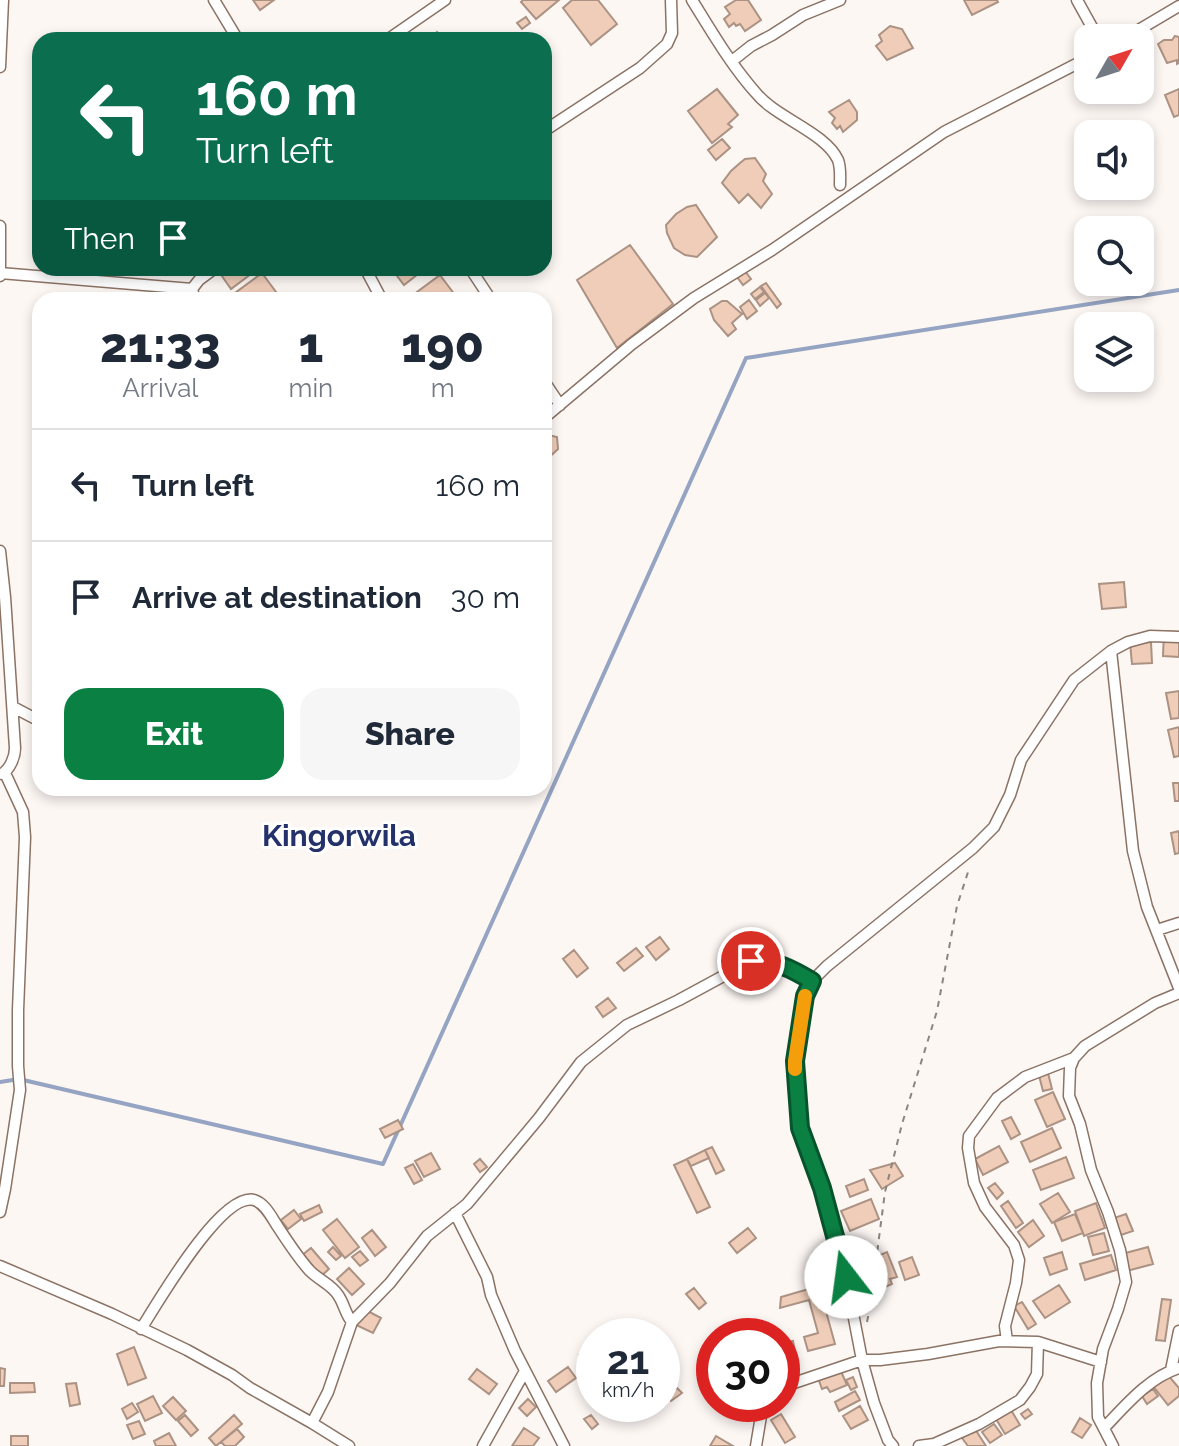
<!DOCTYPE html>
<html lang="en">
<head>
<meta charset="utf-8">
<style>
	:root { --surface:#fff; --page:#f6f6f7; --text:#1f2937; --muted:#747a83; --line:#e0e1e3; --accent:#0b8043 }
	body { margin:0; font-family:Raleway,sans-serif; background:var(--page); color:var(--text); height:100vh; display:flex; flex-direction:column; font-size:30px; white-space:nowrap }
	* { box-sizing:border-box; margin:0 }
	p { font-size:26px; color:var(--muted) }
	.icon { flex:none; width:44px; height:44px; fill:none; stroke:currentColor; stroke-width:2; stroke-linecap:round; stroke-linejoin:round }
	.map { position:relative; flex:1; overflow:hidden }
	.panel { position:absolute; left:32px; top:292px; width:520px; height:504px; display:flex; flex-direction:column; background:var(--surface); border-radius:24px; box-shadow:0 4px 12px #0003 }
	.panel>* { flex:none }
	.top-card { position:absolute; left:32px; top:32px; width:520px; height:244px; border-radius:24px; box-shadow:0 4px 12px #0003; background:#0b6e4f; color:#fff; overflow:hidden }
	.needle { width:52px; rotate:51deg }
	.controls { position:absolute; left:1074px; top:24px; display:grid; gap:16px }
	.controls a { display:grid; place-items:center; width:80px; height:80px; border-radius:16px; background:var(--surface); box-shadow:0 4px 12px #0003; font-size:40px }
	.speed { position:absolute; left:576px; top:1318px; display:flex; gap:16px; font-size:40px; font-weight:700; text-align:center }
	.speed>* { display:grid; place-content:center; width:104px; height:104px; border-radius:50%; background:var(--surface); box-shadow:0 4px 12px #0003; line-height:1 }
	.speed small { font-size:20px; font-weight:400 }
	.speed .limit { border:12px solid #d22; background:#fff; color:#111 }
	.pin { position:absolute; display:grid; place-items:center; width:68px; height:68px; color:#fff; margin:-34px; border:4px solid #fff; border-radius:50%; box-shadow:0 2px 8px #0007 }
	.me { position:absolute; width:88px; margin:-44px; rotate:345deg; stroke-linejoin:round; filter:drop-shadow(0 0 6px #0008) }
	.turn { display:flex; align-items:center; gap:28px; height:168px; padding:0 32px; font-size:36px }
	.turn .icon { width:104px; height:104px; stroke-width:2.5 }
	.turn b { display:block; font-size:56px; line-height:68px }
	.then { display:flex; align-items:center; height:76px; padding:0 32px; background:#0003; gap:16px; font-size:30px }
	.eta { display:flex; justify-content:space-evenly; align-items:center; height:136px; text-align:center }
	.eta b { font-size:48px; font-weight:800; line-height:56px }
	.action { display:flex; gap:16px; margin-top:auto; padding:16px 32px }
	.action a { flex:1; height:92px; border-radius:24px; background:var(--accent); color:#fff; font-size:32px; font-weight:800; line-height:92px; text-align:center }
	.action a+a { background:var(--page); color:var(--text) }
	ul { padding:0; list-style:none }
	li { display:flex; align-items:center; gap:24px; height:112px; padding:0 32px; border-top:2px solid var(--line) }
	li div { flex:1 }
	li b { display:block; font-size:30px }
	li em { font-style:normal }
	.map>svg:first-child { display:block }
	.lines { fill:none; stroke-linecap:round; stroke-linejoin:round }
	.stream { stroke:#95a4c2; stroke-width:4 }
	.building { fill:#efcdb9; stroke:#ab9283; stroke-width:2 }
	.minor-casing { stroke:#8b7365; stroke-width:13 }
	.path { stroke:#8c847f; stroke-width:2; stroke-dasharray:6 6; stroke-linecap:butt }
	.minor { stroke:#fff; stroke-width:10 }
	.route-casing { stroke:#07532c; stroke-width:20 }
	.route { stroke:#0b8043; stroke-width:14 }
	.slow { stroke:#f59e0b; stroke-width:14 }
	.labels { text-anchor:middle; stroke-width:6; stroke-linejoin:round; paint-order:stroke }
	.quarter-label { font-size:30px; font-weight:bold; fill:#24316a; stroke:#fff }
</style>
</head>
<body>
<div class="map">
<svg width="1179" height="1446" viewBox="0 0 1179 1446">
	<rect width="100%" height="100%" fill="#fdf7f4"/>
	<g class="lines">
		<!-- stream -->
		<path class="stream" d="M0,1082L19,1079L383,1164L746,358L1179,290"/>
	</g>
	<!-- building -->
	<path class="building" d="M253,0H274L260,10Z
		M523,0H559L536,19L521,2Z
		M572,0H598L617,24L591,45L563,8Z
		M736,0H748L761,20L745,31L740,24L736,26L734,23L729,27L724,19L730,14L725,7Z
		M964,0H997L998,2L972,15Z
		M526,17L530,23L522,29L517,23Z
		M890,26L902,29L913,48L887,60L876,46L882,41L879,35Z
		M437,32L445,40H429Z
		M1175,36L1179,37V63L1177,64V60L1167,63L1158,44L1164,40H1172Z
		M1140,72L1148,85L1140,89Z
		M717,89L738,115L728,124L732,127L712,143L688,111Z
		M1179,89V115L1174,117L1165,95Z
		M1097,90H1116L1102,99Z
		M849,100L857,112V120L843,132L840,126L837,129L832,123L835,118L829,112Z
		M722,139L730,148L716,160L708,150Z
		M755,158L766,174L763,181L772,194L761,208L748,194L739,203L722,183L731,171L740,163L745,159Z
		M696,205L717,237L697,257L685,255L674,248L667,233L666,225L676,214L687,207Z
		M630,245L673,304L617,348L577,280Z
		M219,268H259L231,289L217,269Z
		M391,268H419L422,271L404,285Z
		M745,271L751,279L743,285L737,277Z
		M262,273L279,296L274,300H241L235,293Z
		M440,275L458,299L423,300L417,292Z
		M766,283L781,304L777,308L761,286Z
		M760,287L764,292L755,299L751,294Z
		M765,293L769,298L760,306L756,300Z
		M749,300L757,311L747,319L740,307Z
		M722,301H727L742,314L732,323L736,329L728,336L714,320L710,309Z
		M544,434L557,437L558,449L544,462Z
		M1124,582L1126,607L1102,609L1099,584Z
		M1164,631L1179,632V657L1163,656Z
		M1151,642L1152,663L1132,664L1130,643Z
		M1179,691V718L1171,719L1166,693Z
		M1179,727V756L1174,757L1168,730Z
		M1173,783H1179V801H1175Z
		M1179,831V853L1175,854L1171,833Z
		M660,937L669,949L656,960L646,947Z
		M636,948L643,956L624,971L617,963Z
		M574,950L588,968L577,977L563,959Z
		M608,998L616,1008L603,1017L596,1007Z
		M1046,1065L1052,1089L1043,1091L1037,1068Z
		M1053,1092L1065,1119L1047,1127L1035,1100Z
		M1011,1117L1020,1134L1011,1139L1002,1121Z
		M398,1120L403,1129L385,1138L380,1129Z
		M1052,1128L1061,1148L1030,1162L1021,1142Z
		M999,1146L1008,1162L983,1175L975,1159Z
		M712,1147L724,1170L716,1174L705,1150Z
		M705,1150L709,1158L691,1166L687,1159Z
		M431,1153L440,1169L424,1177L415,1161Z
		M1066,1157L1074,1178L1041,1190L1033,1170Z
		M480,1159L487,1167L480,1172L474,1164Z
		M687,1159L710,1207L697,1213L674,1165Z
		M895,1163L903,1176L882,1189L870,1170Z
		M413,1164L422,1180L414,1184L405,1168Z
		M864,1179L868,1190L850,1197L846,1186Z
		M995,1183L1003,1193L997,1199L988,1188Z
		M1058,1193L1070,1212L1052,1223L1040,1204Z
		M871,1199L879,1219L850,1231L841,1211Z
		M1008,1201L1023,1223L1016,1228L1001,1206Z
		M1096,1203L1105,1228L1084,1236L1075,1211Z
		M319,1205L322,1212L304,1221L300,1214Z
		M294,1210L301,1219L288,1229L281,1220Z
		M1075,1214L1083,1233L1062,1241L1054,1222Z
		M1126,1214L1133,1231L1118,1236L1111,1219Z
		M337,1219L359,1247L345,1258L323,1230Z
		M1033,1220L1044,1236L1029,1247L1018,1232Z
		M748,1228L756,1238L737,1253L729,1243Z
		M372,1230L386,1247L375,1256L362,1238Z
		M1104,1233L1109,1251L1093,1255L1088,1237Z
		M333,1247L341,1256L336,1260L328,1252Z
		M1148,1247L1153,1264L1123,1272L1118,1255Z
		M311,1248L329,1269L320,1277L301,1256Z
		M360,1251L368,1260L360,1266L352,1257Z
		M887,1252L897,1277L890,1279L892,1284L871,1293L867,1284L869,1282L861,1263Z
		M1062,1252L1067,1269L1050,1275L1044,1258Z
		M1111,1255L1116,1270L1085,1280L1080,1264Z
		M912,1257L919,1275L905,1280L899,1262Z
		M349,1268L364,1284L352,1295L337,1279Z
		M1059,1285L1070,1302L1045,1318L1033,1301Z
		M819,1286L835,1344L808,1351L804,1337L818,1333L809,1300L780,1308L781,1297Z
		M694,1288L706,1303L699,1309L686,1294Z
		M1162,1299L1171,1300L1165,1341L1156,1340Z
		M1022,1302L1036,1324L1028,1329L1014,1306Z
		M360,1307L381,1318L373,1333L352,1323Z
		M793,1341L795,1352L782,1355V1343Z
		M594,1344V1367L590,1370L579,1355Z
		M134,1347L146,1378L128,1385L117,1354Z
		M568,1367L576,1378L556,1392L548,1381Z
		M0,1368L5,1369L4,1386H0Z
		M477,1369L497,1384L489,1394L469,1379Z
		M840,1369L847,1385L830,1392L827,1387L822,1389L818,1378Z
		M1167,1374L1179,1388V1396L1168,1405L1153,1386Z
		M853,1377L857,1387L851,1390L846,1380Z
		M10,1383H34L35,1392L10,1393Z
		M76,1383L80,1404L70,1406L66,1384Z
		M677,1388L682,1393L671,1401L667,1396Z
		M1153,1389L1158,1396L1147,1404L1142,1396Z
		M855,1391L860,1400L839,1411L835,1402Z
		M153,1396L162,1413L145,1421L137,1404Z
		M173,1397L186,1411L176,1420L163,1406Z
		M528,1399L536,1407L527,1416L519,1408Z
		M132,1403L138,1412L127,1419L122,1409Z
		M860,1406L868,1420L851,1429L843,1416Z
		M1028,1409L1032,1414L1025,1419L1021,1414Z
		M1011,1410L1020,1425L1005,1434L996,1419Z
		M781,1414L795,1437L785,1443L771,1420Z
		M185,1415L198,1430L191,1436L178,1421Z
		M234,1415L242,1424L216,1446L209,1438Z
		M591,1415L598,1424L592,1429L584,1419Z
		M1080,1418L1091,1425L1082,1438L1072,1432Z
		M139,1421L145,1434L133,1439L127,1425Z
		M994,1424L1002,1435L990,1443L982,1432Z
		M524,1428L539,1438L533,1446H512Z
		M237,1429L244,1437L235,1446H225L221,1442Z
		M975,1429L986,1446H968L962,1438Z
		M169,1433L176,1446H156L154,1441Z
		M11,1436H28V1446H11Z
		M716,1436L733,1446H710Z"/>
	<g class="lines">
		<defs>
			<path id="minor" d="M214,0L238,40
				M692,0C712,32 731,65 756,93C776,118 825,132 838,160C841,168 840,177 840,185
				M1077,0L1098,38
				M1125,38L1179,6
				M387,40L445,0
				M732,61L751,46L772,35L803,15L840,0
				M0,67L3,0
				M544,131L640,68L667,44L672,33L671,0
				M0,226V276
				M365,268L382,300
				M470,268L491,300
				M0,273L192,289
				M195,300L192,289L199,280L215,268
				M544,381L560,405
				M544,418L632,344L694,298L772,250L944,132L1088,58
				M0,551L5,597L15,748C15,757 10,769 2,774
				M1111,651L1133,851L1147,907L1179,988
				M13,707L34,718L40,714
				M1157,930L1179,923
				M0,1212L5,1189L20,1090L18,1066V1010L25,837L23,812L5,773
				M455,1213L487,1277L491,1295L515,1351L564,1446
				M0,1266L112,1314L187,1350L232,1375L250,1388L312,1423L349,1446
				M352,1322L390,1283L427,1236L467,1204L539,1118L581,1062L627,1025L679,1000L751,961H765L786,965L812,981
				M141,1329C157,1304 221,1192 254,1200C265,1203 272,1218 278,1227C288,1242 298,1258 310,1271C319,1280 332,1285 338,1295C344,1303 345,1314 352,1322L328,1392L312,1423
				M1007,1341L1005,1326L1016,1283L1019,1260L1014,1245L985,1207L974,1183L968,1148L969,1136L997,1098L1025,1077L1074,1058
				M1171,1370L1179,1331
				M782,1387L862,1360H880L928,1354L999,1341L1038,1342L1101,1362
				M1104,1428C1125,1406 1149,1377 1179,1368
				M483,1446L525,1371
				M756,1446L763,1404
				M893,1446L888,1440L874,1403L862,1360L846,1277L822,1188L800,1128L795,1061L805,996L812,981L827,966L973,848L994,827L1010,795L1021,760L1074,680L1111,651L1128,642L1150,636L1179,637
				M919,1446L934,1444L979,1424L1020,1400L1030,1387L1037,1374L1038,1342
				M1113,1446L1098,1417L1097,1383L1103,1349L1118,1309L1126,1282L1120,1250L1108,1212L1091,1170L1080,1124L1069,1096L1070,1068L1074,1058L1085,1046L1155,1003L1179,993"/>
		</defs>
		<!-- minor casing -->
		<use href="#minor" class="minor-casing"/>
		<!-- path -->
		<path class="path" d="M867,1322L870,1307L871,1281L877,1253L885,1192L902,1124L937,1011L957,906L969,869"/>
		<!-- minor -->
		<use href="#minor" class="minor"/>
	</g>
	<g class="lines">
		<defs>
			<path id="route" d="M751,961C777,961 790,968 812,981L805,996L795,1061L800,1128L822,1188L846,1277"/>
		</defs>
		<!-- route casing -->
		<use href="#route" class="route-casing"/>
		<!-- route -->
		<use href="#route" class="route"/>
		<!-- slow -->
		<path class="slow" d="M795,1069V1061L805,996"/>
	</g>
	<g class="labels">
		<!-- quarter labels -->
		<g class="quarter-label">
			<text x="339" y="846">Kingorwila</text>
		</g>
	</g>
</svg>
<div class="controls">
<a><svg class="needle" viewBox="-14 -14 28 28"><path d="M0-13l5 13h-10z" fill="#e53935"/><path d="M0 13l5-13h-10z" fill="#747a83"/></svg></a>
<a><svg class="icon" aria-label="sound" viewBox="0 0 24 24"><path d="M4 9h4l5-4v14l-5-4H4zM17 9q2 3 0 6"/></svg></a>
<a><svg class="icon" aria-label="search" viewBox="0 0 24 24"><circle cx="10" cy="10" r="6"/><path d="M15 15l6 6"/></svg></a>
<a><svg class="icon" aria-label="layers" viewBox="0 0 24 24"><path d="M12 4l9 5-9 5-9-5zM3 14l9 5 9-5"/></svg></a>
</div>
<div class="speed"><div>21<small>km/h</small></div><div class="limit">30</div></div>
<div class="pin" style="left:751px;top:961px;background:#d93025"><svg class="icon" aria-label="arrive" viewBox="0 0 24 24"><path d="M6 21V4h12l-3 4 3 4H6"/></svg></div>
<svg class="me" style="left:846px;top:1277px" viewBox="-20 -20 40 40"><circle r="19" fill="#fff"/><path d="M0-13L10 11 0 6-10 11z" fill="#0b8043"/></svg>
<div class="top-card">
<div class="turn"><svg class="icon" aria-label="left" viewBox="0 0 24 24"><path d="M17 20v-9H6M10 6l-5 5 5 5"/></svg><div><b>160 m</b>Turn left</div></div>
<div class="then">Then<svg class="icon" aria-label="arrive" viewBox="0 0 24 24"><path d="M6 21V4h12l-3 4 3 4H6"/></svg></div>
</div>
<section class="panel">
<div class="eta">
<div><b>21:33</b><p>Arrival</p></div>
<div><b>1</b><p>min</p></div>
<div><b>190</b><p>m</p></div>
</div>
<ul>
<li><svg class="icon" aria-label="left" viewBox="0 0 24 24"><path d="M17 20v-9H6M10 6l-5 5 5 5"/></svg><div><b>Turn left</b></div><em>160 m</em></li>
<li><svg class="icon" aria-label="arrive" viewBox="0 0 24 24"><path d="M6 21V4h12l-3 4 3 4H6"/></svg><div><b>Arrive at destination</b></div><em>30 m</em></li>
</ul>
<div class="action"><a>Exit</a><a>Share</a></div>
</section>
</div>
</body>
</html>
